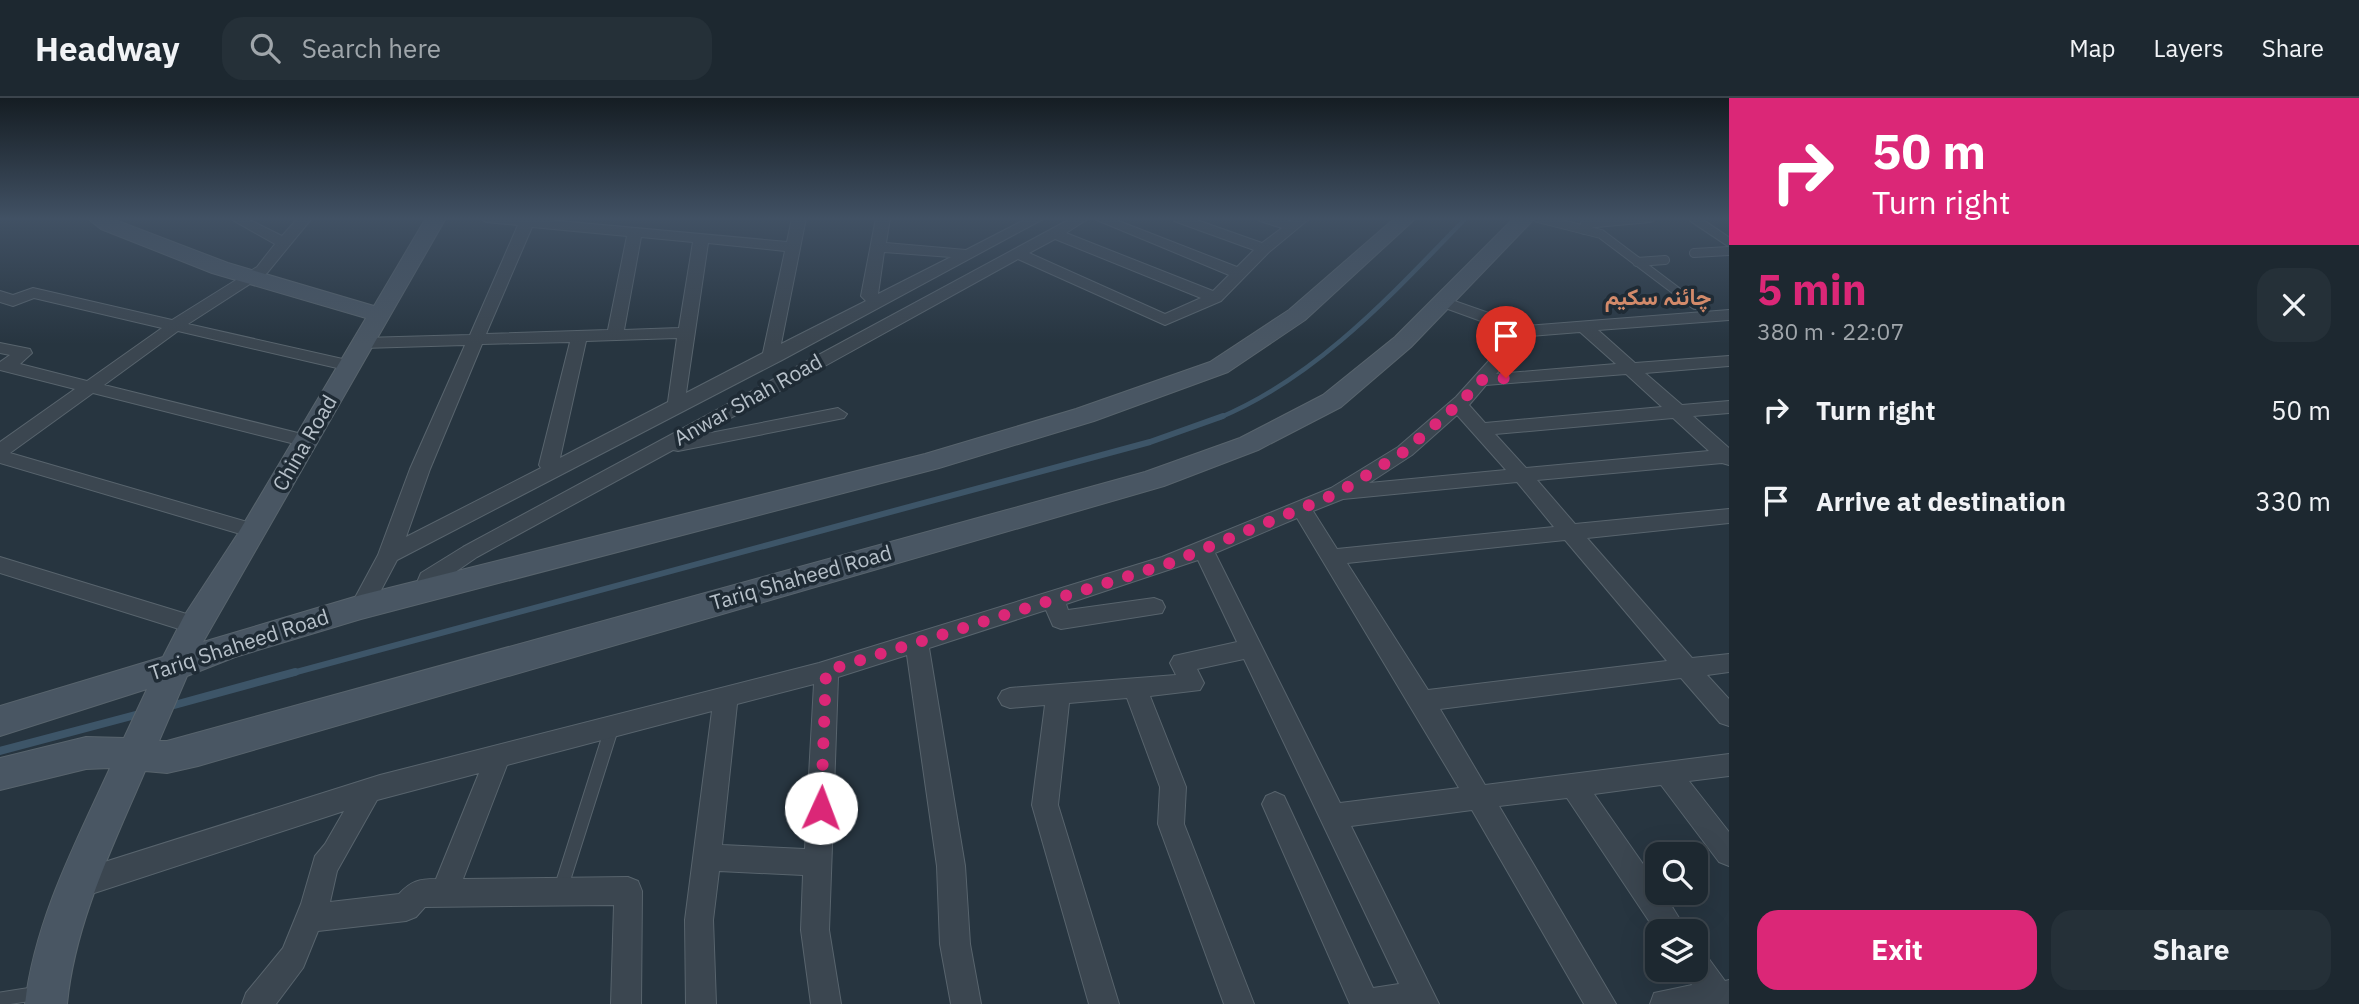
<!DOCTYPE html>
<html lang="en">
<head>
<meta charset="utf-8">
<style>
	:root { --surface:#1d2830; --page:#253038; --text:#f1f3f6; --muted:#a0a6ab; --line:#3b444c; --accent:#db2777 }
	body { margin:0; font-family:"IBM Plex Sans",Vazirmatn,sans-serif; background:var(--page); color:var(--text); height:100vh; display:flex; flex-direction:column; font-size:26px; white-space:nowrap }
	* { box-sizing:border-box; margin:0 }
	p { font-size:23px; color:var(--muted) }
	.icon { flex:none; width:38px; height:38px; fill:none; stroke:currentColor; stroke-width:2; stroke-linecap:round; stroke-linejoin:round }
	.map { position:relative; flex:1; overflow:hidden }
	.panel { display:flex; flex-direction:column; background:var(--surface); width:630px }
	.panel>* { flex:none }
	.banner { background:#db2777; color:#fff; overflow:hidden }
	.buttons { position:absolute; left:1645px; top:744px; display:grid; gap:14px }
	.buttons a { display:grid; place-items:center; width:63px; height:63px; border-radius:14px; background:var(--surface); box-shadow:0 7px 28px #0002,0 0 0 2px var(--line); font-size:35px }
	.pin { position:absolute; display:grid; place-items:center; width:60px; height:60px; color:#fff; margin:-72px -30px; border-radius:50% 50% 50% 0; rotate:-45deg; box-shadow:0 0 7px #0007 }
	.pin .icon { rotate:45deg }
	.me { position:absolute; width:77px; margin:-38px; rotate:2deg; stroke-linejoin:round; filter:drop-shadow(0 0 5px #0008) }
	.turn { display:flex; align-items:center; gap:24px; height:147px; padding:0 28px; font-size:32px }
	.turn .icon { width:91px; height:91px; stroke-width:2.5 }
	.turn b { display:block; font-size:49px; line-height:60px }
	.round { display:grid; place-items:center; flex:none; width:74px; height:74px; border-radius:21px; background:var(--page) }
	.summary { display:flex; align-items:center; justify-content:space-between; height:119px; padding:0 28px }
	h1 { font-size:42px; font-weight:700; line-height:52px; color:var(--accent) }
	.button { display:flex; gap:14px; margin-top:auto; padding:14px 28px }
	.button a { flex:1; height:80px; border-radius:21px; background:var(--accent); color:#fff; font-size:28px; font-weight:700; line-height:80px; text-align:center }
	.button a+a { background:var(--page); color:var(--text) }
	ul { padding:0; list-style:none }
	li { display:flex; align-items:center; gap:21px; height:91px; padding:0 28px }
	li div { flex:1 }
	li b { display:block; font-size:26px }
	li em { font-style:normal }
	header { display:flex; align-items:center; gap:42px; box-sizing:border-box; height:98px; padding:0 35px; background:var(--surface); border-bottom:2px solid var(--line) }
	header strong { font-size:33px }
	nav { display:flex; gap:38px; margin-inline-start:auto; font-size:24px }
	.search { width:490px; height:63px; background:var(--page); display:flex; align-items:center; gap:18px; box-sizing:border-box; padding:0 24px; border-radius:21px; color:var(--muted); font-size:26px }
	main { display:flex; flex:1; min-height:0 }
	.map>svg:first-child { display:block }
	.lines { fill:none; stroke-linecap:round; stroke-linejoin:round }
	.stream-far2 { stroke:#3d5568; stroke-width:4.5 }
	.stream-far1 { stroke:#3d5568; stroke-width:6 }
	.stream { stroke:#3d5568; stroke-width:8 }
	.lane-far1-casing { stroke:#58646d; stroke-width:10 }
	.lane-casing { stroke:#58646d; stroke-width:15 }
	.street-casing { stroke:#58646d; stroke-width:2 }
	.secondary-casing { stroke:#58646d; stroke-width:2 }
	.lane-far1 { stroke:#3b4650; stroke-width:8 }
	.lane { stroke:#3b4650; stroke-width:13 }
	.street { fill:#3b4650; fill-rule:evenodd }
	.secondary { fill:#495663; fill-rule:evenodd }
	.route { stroke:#db2777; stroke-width:12; stroke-dasharray:0 21.6 }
	.labels { text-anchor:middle; stroke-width:7; stroke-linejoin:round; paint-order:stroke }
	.street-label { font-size:21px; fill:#b7c1ca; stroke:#1f2b35 }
	.far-district-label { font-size:23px; font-weight:bold; fill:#d38a6a; stroke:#1f2b35 }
</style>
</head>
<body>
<header>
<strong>Headway</strong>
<div class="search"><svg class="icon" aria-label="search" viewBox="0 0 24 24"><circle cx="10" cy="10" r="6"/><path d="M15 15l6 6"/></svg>Search here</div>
<nav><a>Map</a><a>Layers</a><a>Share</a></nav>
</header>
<main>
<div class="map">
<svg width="1729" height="906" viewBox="0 0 1729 906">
	<rect width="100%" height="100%" fill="#273540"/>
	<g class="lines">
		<!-- stream-far2 -->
		<path class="stream-far2" d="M1219,320C1319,278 1392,196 1466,120"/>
		<!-- stream-far1 -->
		<path class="stream-far1" d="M289,576L1150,344L1223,318"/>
		<!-- stream -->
		<path class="stream" d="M167,609L295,574
			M0,653L143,615"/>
		<defs>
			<path id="lane-far1" d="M1538,120L1601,136L1695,207
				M1693,120L1729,144
				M1584,132L1585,126L1650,120
				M1694,155L1729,153
				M1637,164L1665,162"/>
			<path id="lane" d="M560,793L612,629
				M0,901L39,895"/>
			<path id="street" d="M229,120H246L282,138L298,120H312L267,175L188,226L356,264L359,268L356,272L350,273L178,233L104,287L314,339L316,343L314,347L307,349L93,295L10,355L261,428L264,433L261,438L254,440L0,365V344L75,291L0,272V264L10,257L0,255V245L30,251L32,255L20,266L87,283L162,230L34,200L13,208L0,204V193L13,197L33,190L172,222L257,169L275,146Z
				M479,120H527L787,144L792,120H806L781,246L866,203L861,198L876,120H890L886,145L966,152L1028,120H1045L782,262L397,462L369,515L361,518L353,515L350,509L378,457L410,371L465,247L363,250L355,245L363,240L470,237L518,127L486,124ZM532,129L627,138L608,232L486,236ZM641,139L693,144L679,230L624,232ZM708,145L785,153L763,255L686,295ZM884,154L951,159L878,196ZM677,240L668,304L560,360L586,243ZM570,244L539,367L541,370L406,439L430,371L482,246Z
				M1072,120H1089L1066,135L1213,193L1229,177L1092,120H1111L1237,169L1254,152L1174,123L1172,120H1191L1262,145L1282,130L1260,123L1258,120H1278L1290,123L1295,120H1310L1269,154L1221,203L1165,227L1018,161L700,337L838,310L847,316L844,320L678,353L673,352L477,459L438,486L432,500L424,502L416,500L413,494L421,475L463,449ZM1055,141L1201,200L1165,216L1029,155Z
				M1443,199L1526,228L1729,212V222L1598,232L1635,265L1729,258V268L1645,275L1682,307L1729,303V315L1693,318L1729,350V367L1722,365L1537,382L1575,426L1729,411V425L1587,440L1692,560L1729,556V574L1707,577L1729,601V628L1720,625L1681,580L1440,611L1485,687L1729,656V678L1689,683L1729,734V768L1719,764L1661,687L1594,696L1657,786V794H1663L1687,833L1657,835L1567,700L1499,708L1616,906H1584L1472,712L1351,728L1439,906H1350L1262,706L1266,698L1275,694L1284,698L1373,890L1399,886L1244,561L1197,571L1204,585L1200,592L1150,598L1186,689L1184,726L1254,906H1224L1158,726L1160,689L1127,600L1069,605L1058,707L1119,906H1089L1032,707L1045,607L1010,610L1002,607L998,600L1002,593L1010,590L1176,577L1170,565L1174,558L1237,544L1198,462L1066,506L1068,512L1154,500L1162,503L1165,509L1162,515L1061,531L1053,528L1046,512L929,550L965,768L970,846L981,906H951L940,846L937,768L907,557L838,579L829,832L841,906H811L801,832L803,777L719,773L713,822L716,906H686L685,822L712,613L507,667L463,781L628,779L638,783L642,793L641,906H611L614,807L425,809L416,819L406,823L318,833L303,870L276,906H242L246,895L283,850L301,806L315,758L325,746L344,713L76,801L66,797L62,787L66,777L76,773L380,677L819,565L1162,459L1331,390L1398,349L1456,299L1514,235L1437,207L1435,204L1437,201ZM1580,234L1616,266L1496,276L1530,238ZM1626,276L1662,309L1485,325L1469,307L1486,287ZM1457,317L1506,372L1369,385L1412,357ZM1673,320L1709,353L1526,370L1495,336ZM1517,384L1554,429L1337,451L1313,413L1343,401ZM1297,420L1459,690L1340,705L1215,455ZM1565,442L1667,563L1428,592L1347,465ZM814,586L805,751L722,747L737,606ZM479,675L436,781C419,781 411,783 399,796L330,804L337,773L377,702Z
				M0,459L203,521L206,527L203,533L195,536L0,475Z
				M1696,852L1706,857L1725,883L1729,882V906H1650L1654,895L1692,887L1683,872H1696Z"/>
			<path id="secondary" d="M87,120H110L228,165L374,208L426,120H446L203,544L361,497L925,356L1076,311L1210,264L1289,212L1395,120H1416L1305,222L1228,274L1094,323L939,370L361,521L235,559L187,578L159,643H167L1145,374L1240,340L1323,297L1395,239L1514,120H1535L1411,249L1341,309L1258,352L1164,388L198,668L167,675L145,673C113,748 75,824 67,906H25C35,822 75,746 110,670L86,671L0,692V660L86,639L124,640L147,591L0,638V608L163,559L184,518L237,437L366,220L212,175L101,131Z"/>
		</defs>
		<!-- lane-far1 casing -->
		<use href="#lane-far1" class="lane-far1-casing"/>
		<!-- lane casing -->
		<use href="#lane" class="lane-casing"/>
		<!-- street casing -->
		<use href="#street" class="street-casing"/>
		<!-- secondary casing -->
		<use href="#secondary" class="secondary-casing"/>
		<!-- lane-far1 -->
		<use href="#lane-far1" class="lane-far1"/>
		<!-- lane -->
		<use href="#lane" class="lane"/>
		<!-- street -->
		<use href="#street" class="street"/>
		<!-- secondary -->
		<use href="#secondary" class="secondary"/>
	</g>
	<!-- sky -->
	<linearGradient id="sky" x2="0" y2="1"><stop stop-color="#151d23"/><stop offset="0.49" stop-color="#415164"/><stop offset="1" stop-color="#415164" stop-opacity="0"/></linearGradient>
	<rect width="1729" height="246" fill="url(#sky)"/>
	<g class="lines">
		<!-- route -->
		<path class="route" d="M821,710L826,573L1170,465L1338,395L1405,353L1462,303L1481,282L1506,280"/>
	</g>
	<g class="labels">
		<!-- street labels -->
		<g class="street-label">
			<text transform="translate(748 302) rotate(-29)" y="7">Anwar Shah Road</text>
			<text transform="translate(305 345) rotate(-60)" y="7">China Road</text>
			<text transform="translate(801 480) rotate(-16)" y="7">Tariq Shaheed Road</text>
			<text transform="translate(239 547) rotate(-18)" y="7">Tariq Shaheed Road</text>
		</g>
		<!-- far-district labels -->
		<g class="far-district-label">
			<text x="1658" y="207">چائنہ سکیم</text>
		</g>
	</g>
</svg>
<div class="buttons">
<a><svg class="icon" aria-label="search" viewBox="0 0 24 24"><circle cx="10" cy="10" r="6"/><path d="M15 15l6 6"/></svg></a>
<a><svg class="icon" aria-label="layers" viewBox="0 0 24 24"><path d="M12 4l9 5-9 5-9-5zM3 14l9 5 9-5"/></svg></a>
</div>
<div class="pin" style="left:1506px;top:280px;background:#d93025"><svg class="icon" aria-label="arrive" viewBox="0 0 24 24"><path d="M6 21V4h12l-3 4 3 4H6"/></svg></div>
<svg class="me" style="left:821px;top:710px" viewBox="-20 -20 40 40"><circle r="19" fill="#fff"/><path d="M0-13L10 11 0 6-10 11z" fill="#db2777"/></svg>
</div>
<section class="panel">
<div class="banner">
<div class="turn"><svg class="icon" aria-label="right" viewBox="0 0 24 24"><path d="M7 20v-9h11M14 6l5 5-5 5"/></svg><div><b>50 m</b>Turn right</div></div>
</div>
<div class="summary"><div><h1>5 min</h1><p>380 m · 22:07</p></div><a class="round"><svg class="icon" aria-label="close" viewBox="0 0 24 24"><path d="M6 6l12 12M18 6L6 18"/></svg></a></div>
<ul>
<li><svg class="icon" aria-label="right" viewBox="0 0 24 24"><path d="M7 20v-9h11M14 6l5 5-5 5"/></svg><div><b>Turn right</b></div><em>50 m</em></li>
<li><svg class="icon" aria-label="arrive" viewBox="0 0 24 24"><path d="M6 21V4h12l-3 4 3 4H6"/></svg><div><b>Arrive at destination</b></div><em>330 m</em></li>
</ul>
<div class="button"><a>Exit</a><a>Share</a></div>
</section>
</main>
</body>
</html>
